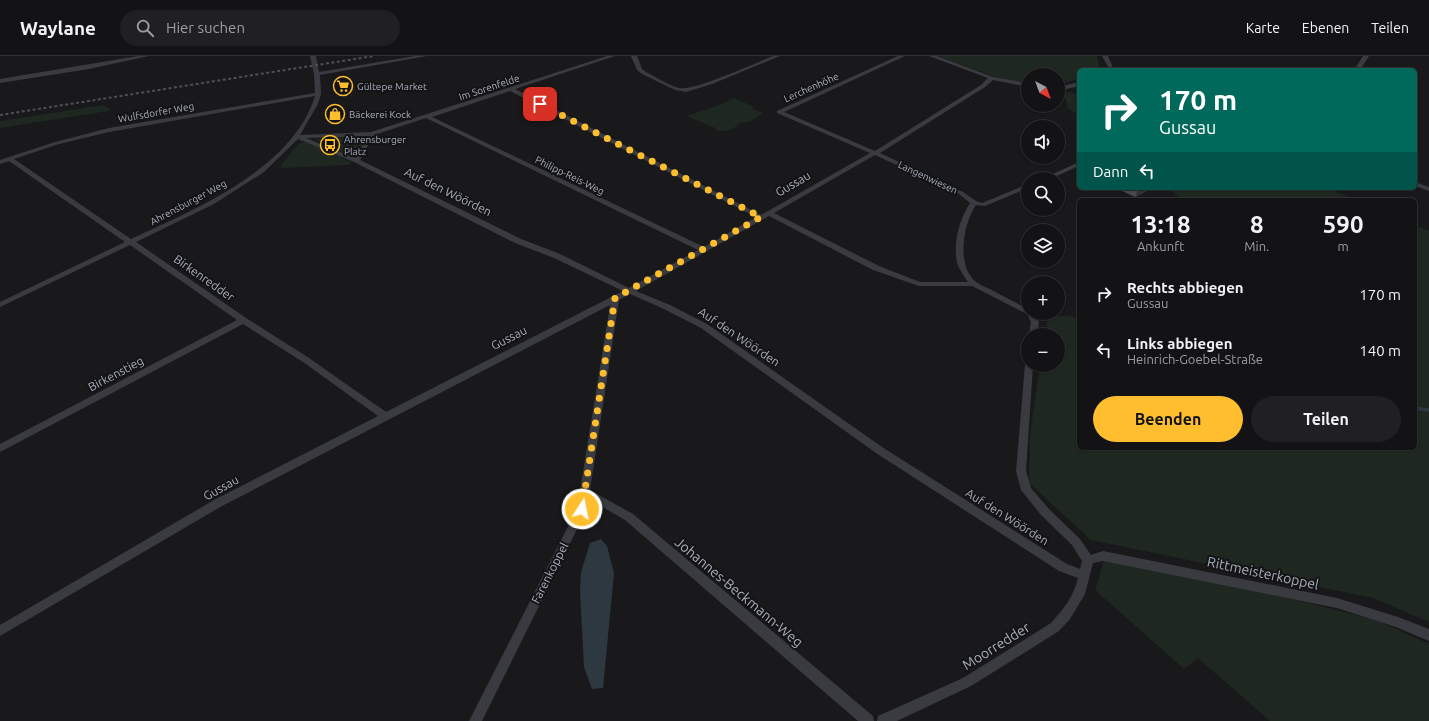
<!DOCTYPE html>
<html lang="de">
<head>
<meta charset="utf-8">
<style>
	:root { --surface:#131315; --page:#202022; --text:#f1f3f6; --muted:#9d9ea0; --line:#323234; --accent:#ffbe2e }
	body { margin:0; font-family:Ubuntu,sans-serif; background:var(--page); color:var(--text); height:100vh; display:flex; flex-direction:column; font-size:15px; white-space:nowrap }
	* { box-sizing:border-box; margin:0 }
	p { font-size:13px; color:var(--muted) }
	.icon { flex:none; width:22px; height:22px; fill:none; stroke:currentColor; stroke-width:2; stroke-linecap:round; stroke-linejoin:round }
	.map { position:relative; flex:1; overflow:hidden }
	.side { position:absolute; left:1077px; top:142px; width:340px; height:252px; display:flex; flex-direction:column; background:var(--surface); border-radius:6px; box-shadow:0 1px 3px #0004,0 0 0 1px var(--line) }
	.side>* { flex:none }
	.guide { position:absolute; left:1077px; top:12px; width:340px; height:122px; border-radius:6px; box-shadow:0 1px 3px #0004,0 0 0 1px var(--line); background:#00695c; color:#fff; overflow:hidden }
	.needle { width:26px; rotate:139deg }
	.controls { position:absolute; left:1021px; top:12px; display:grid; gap:8px }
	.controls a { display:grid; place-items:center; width:44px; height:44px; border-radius:50%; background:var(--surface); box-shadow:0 1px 3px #0004,0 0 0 1px var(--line); font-size:20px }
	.pin { position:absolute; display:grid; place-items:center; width:34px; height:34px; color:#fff; margin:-17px; border-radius:8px; box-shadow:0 2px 6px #0006 }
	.me { position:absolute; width:44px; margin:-22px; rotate:11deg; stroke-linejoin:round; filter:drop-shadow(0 0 3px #0008) }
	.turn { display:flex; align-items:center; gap:14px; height:84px; padding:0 16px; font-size:18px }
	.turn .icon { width:52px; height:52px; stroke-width:2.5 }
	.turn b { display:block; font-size:28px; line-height:34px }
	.then { display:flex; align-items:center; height:38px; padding:0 16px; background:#0003; gap:8px; font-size:15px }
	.eta { display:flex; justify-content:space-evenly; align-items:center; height:68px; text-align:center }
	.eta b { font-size:24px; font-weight:600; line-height:28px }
	.primary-button { display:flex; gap:8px; margin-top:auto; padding:8px 16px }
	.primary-button a { flex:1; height:46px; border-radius:24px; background:var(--accent); color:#111; font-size:16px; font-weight:600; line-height:46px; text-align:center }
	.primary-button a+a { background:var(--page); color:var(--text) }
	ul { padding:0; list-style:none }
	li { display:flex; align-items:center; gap:12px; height:56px; padding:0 16px }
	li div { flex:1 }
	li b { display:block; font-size:15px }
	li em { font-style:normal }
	header { display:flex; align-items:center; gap:24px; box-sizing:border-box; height:56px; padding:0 20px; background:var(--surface); border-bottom:1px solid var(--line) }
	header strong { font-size:19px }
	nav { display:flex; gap:22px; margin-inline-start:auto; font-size:14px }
	.search { width:280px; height:36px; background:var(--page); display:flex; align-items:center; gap:10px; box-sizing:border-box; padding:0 14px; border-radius:22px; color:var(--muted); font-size:15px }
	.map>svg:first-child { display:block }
	.green { fill:#1e2720 }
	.water { fill:#2d3841 }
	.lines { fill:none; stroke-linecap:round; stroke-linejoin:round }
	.stream { stroke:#2d3841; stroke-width:3.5 }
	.minor { fill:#3a3b41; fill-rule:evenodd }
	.rail { stroke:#4c4f56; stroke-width:2; stroke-dasharray:3 2.5; stroke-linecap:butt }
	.wall { fill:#4a4b51 }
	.shaded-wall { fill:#323337 }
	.route { stroke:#ffbe2e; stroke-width:7; stroke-dasharray:0 12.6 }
	.labels { text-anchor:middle; stroke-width:4; stroke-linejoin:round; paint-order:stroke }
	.far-poi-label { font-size:10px; fill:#aaafbc; stroke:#141417; text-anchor:start }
	.far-street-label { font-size:10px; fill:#aaafbc; stroke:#141417 }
	.street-label { font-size:12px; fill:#aaafbc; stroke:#141417 }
	.near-street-label { font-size:14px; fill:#aaafbc; stroke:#141417 }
</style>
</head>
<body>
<header>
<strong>Waylane</strong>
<div class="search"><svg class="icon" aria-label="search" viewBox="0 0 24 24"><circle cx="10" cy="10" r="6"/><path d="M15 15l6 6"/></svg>Hier suchen</div>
<nav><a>Karte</a><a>Ebenen</a><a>Teilen</a></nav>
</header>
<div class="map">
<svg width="1429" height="665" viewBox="0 0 1429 665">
	<rect width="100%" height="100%" fill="#19191c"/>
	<!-- green -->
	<path class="green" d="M938,0H1097L1100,13L1079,14V22L1058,30V19H1028V27L998,22Z
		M1071,36L1079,40V60L1068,52L1066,44L1060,38Z
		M734,42L752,50L753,53L763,57L751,65L740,67L734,72L726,75H717L715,72L687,60L719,49Z
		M103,49L109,53V55L0,72V65Z
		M338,81L369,82L358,104L314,83Z
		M307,85L352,107L347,109L284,112L281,111V109L298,88Z
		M1170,132H1327L1355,144H1177L1180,143Z
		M1415,169L1429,175V566L1373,542L1091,484L1029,427L1030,379L1040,309H1058V279H1042L1047,270V260H1070L1079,262V392H1415Z
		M1104,505L1260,535L1376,564L1429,588V665H1270L1198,602L1184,613L1095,534Z"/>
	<!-- water -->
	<path class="water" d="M601,483L607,490L614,517L603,632L592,633L584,611L580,535L581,516L590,487Z"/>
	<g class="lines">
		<!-- stream -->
		<path class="stream" d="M1415,352L1429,354"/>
		<!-- minor -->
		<path class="minor" d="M138,0H149L89,13L0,27V23Z
			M310,0H316L319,16L415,0H427L320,19L321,38L318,48L300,79L371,76L607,0H615L515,33L761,159L870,97L777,57V55L898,0H905L784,56L875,95L981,29L988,22L929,0H937L993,21L1028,27V31L993,24L985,31L880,97L963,136L976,145L982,147L1028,128V132L985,150L976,149C963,168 956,210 976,226C980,229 985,231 990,233C1002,240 1015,246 1028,253V257H1034L1039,266L1037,279H1029L1031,266L1027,258L972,230H919L873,214L769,160L636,235L670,249L707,268L882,391L1067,508L1080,513L1082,505L1072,489L1041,459L1021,434L1016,415L1025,309L1028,306V309H1033L1026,415L1031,432L1049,453L1080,483L1091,499L1103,495L1337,542L1398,561L1429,573V585L1396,571L1337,552L1103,505L1093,507L1085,538L1070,563L1059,575L971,630L897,665H877L878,660L963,622L1051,567C1063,554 1074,540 1078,522L1059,515L876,397L701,272L664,253L630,238L619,244L590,434L633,458L873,660L874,665H858L625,464L589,443L587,453L482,665H469L577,453L610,249L222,450L0,580V569L214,444L378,360L303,306L243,268L0,396V388L237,264L130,189L0,251V246L125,186L9,105L0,108V104L55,86L109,72L315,37L314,18ZM510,35L756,161L704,191L432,61ZM315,40C292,114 195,153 131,183L14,103L59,88L109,76ZM426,62L698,194L629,232L560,198L521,183L360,104L374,79ZM368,80L355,102L306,82ZM298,83L354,106L515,187L554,202L623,235L386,356L309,302L246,262L136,186L214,148L264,116ZM875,99L959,138L970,147C959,164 953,187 957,207C959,213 964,220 968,226H920L879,210L774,157Z
			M631,0H637L642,13L646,16C656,21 668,29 679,32C695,35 755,7 773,0H780L712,28L686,36L675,34L642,18L637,14Z
			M1102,0H1108L1114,14H1110Z
			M1363,0H1369L1360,14H1354Z
			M1079,26V30L1058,35V31Z
			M1079,106V110L1050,123H1042Z
			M1415,126L1429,131V135L1415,130Z"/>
		<!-- rail -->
		<path class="rail" d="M0,59L374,0"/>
	</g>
	<!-- wall -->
	<path class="wall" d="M1116,132H1153L1135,141Z"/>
	<!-- shaded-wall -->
	<path class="shaded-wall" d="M1141,132H1153L1135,141L1138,134Z"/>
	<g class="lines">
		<!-- route -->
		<path class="route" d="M540,48L761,161L615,242L582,453"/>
	</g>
	<!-- icons -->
	<defs>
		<symbol id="supermarket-ring" viewBox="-11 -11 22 22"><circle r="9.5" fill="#141417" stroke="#ffbe2e" stroke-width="1.5"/><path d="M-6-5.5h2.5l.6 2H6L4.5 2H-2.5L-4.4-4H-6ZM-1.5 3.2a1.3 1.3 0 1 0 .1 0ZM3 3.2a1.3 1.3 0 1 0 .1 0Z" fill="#ffbe2e"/></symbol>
		<symbol id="shop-ring" viewBox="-11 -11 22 22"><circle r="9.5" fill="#141417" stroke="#ffbe2e" stroke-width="1.5"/><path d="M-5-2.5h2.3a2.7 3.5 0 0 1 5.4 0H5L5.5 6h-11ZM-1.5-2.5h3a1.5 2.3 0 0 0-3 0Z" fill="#ffbe2e"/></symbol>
		<symbol id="bus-ring" viewBox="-11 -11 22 22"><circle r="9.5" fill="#141417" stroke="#ffbe2e" stroke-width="1.5"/><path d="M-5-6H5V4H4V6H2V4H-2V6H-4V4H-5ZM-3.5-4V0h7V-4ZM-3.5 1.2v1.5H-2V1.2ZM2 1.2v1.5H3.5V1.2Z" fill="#ffbe2e"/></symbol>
	</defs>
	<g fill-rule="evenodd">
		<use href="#supermarket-ring" x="332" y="19" width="22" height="22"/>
		<use href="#shop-ring" x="324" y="47" width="22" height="22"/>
		<use href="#bus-ring" x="319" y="78" width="22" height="22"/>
	</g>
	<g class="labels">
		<!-- far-poi labels -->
		<g class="far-poi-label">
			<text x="357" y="34">Gültepe Market</text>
			<text x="349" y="62">Bäckerei Kock</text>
			<text x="344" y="87">Ahrensburger<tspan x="344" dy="12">Platz</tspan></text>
		</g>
		<!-- far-street labels -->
		<g class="far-street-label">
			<text transform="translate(489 31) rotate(-18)" y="4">Im Sorenfelde</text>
			<text transform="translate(811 31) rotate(-24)" y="4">Lerchenhöhe</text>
			<text transform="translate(156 56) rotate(-10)" y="4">Wulfsdorfer Weg</text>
			<text transform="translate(570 119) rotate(26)" y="4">Philipp-Reis-Weg</text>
			<text transform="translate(928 121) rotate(25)" y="4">Langenwiesen</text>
			<text transform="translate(188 146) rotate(-28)" y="4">Ahrensburger Weg</text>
		</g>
		<!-- street labels -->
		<g class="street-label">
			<text transform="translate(793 128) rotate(-30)" y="4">Gussau</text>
			<text transform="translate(448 136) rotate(26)" y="4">Auf den Wöörden</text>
			<text transform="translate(204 222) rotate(35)" y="4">Birkenredder</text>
			<text transform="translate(739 281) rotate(34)" y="4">Auf den Wöörden</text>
			<text transform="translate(509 282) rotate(-27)" y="4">Gussau</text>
			<text transform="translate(116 318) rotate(-28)" y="4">Birkenstieg</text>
			<text transform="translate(221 432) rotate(-29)" y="4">Gussau</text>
			<text transform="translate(1007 461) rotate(32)" y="4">Auf den Wöörden</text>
			<text transform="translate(550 517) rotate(-63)" y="4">Farenkoppel</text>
		</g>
		<!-- near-street labels -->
		<g class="near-street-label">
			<text transform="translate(1263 517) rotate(12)" y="5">Rittmeisterkoppel</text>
			<text transform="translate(739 536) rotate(40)" y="5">Johannes-Beckmann-Weg</text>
			<text transform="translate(996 590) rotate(-32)" y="5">Moorredder</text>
		</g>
	</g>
</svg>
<div class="controls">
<a><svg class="needle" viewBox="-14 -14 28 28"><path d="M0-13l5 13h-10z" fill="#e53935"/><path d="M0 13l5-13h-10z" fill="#9d9ea0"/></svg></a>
<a><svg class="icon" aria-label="sound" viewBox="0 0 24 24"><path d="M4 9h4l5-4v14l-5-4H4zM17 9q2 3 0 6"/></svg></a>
<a><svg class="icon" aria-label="search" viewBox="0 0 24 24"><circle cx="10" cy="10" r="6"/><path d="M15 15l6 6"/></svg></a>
<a><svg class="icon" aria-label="layers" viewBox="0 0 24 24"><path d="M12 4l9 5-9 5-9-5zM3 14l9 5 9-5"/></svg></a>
<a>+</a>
<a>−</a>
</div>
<div class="pin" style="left:540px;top:48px;background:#d93025"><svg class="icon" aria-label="arrive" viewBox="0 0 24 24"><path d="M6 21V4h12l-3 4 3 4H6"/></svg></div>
<svg class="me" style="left:582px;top:453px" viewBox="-20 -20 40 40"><circle r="17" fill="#ffbe2e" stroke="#fff" stroke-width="3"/><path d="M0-11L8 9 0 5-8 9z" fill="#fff"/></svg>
<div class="guide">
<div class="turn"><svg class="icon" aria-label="right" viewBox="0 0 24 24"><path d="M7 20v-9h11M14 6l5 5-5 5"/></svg><div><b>170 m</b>Gussau</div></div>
<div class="then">Dann<svg class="icon" aria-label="left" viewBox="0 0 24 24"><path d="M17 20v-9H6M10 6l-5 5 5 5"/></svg></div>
</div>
<section class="side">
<div class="eta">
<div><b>13:18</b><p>Ankunft</p></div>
<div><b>8</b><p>Min.</p></div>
<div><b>590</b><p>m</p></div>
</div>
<ul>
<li><svg class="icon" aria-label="right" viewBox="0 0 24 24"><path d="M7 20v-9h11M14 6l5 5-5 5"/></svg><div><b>Rechts abbiegen</b><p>Gussau</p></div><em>170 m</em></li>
<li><svg class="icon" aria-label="left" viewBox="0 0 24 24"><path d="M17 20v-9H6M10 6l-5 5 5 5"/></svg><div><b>Links abbiegen</b><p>Heinrich-Goebel-Straße</p></div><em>140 m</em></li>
</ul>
<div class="primary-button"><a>Beenden</a><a>Teilen</a></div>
</section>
</div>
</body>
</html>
